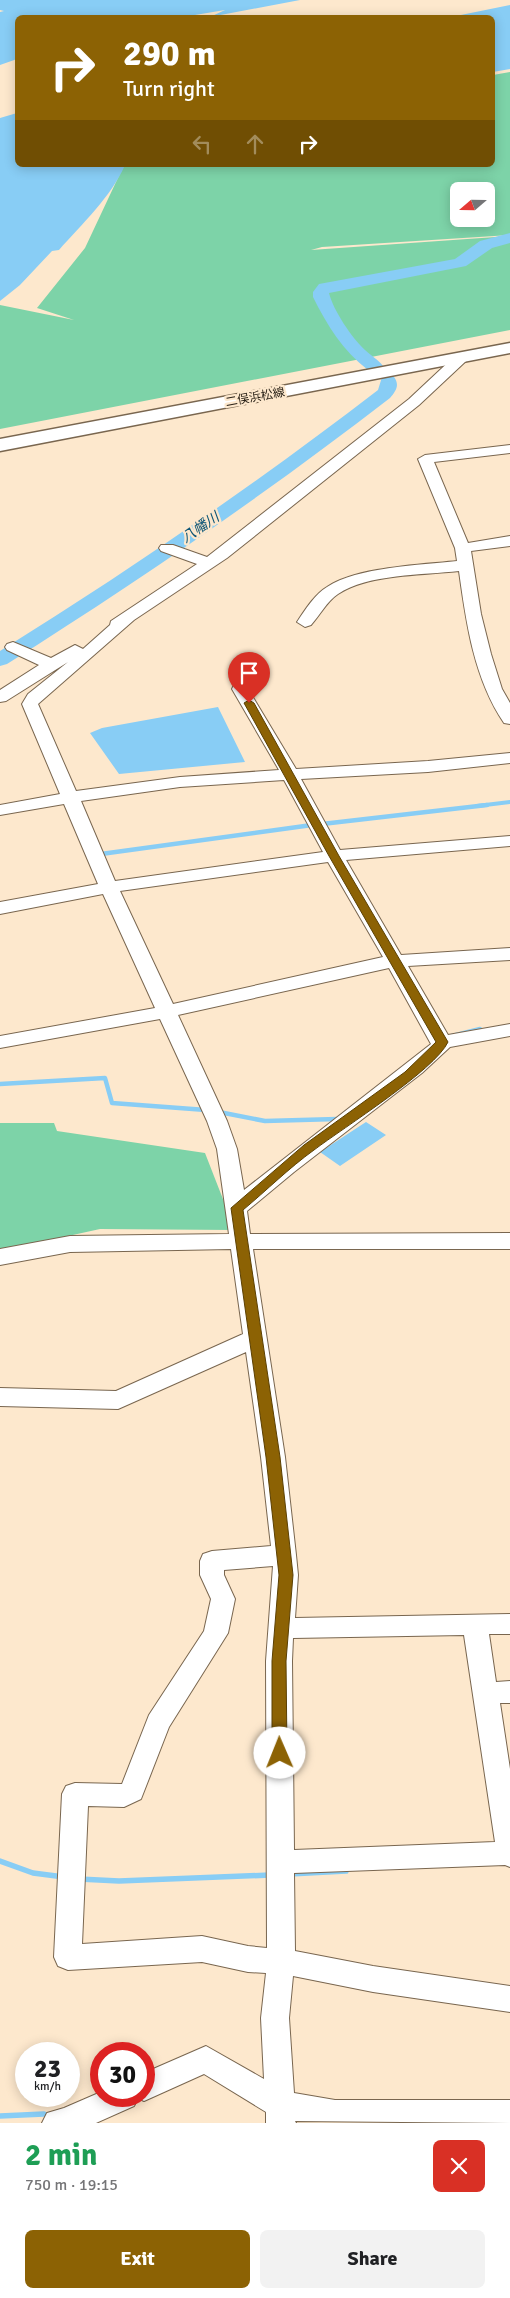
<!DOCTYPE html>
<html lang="en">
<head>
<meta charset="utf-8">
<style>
	:root { --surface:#fff; --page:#f2f2f2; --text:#202124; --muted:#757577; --accent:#8c6204 }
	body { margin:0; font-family:Signika,"Noto Sans JP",sans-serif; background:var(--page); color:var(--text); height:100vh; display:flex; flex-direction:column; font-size:19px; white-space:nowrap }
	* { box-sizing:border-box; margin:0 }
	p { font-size:16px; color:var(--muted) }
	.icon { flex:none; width:28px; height:28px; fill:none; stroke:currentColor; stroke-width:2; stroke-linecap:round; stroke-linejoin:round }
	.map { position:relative; height:2123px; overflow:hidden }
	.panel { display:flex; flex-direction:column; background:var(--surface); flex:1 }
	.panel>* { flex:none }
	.banner { position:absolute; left:15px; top:15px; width:480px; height:152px; border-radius:8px; box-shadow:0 2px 12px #0003; background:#8c6204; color:#fff; overflow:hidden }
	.needle { width:32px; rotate:250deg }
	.controls { position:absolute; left:450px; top:182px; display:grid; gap:10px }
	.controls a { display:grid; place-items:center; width:45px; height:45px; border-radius:8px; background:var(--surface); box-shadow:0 2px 12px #0003; font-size:25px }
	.speed { position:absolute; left:15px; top:2042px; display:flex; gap:10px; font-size:25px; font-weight:700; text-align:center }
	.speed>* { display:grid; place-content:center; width:65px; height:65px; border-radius:50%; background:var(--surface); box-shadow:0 2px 12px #0003; line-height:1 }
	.speed small { font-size:12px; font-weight:400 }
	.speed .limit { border:8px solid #d22; background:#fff; color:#111 }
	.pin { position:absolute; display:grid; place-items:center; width:42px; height:42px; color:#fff; margin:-51px -21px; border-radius:50% 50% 50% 0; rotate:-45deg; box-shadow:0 0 5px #0007 }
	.pin .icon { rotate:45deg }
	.me { position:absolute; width:55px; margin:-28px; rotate:359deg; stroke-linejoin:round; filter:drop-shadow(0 0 4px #0008) }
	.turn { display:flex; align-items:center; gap:18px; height:105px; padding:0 25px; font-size:22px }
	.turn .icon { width:65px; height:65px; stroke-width:2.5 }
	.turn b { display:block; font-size:35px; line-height:42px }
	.lanes { display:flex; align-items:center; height:48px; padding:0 25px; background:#0003; justify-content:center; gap:25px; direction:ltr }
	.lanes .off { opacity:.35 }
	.round { display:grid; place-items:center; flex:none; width:52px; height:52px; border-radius:8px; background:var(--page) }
	.overview { display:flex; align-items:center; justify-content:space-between; height:85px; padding:0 25px }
	h1 { font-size:30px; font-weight:700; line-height:38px; color:#1e9e55 }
	.primary-button { display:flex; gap:10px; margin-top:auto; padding:10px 25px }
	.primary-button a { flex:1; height:58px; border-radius:8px; background:var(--accent); color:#fff; font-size:20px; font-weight:700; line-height:58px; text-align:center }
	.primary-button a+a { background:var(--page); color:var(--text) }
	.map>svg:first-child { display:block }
	.green { fill:#7dd3a8; fill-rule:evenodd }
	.water { fill:#88cdf5 }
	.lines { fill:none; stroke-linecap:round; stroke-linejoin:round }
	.stream-far2 { stroke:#88cdf5; stroke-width:4 }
	.stream-far1 { stroke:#88cdf5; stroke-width:4.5 }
	.stream { stroke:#88cdf5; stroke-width:5.5 }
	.river { fill:#88cdf5; fill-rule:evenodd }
	.minor-casing { stroke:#79664f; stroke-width:2 }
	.major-casing { stroke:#79664f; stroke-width:3 }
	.minor { fill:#fff; fill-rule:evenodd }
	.major { fill:#fff; fill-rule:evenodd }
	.route { fill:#8c6204; stroke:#5b4003 }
	.labels { text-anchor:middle; stroke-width:4.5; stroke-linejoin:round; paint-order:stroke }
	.far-street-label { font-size:12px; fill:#292117; stroke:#fde8cd }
	.far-water-label { font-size:14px; font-style:italic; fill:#0c5576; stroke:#fde8cd }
</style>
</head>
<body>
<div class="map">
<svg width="510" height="2123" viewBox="0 0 510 2123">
	<rect width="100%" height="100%" fill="#fde8cd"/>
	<!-- green -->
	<path class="green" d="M510,72V235L322,247L311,250L510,236V330L0,429V305L74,320L37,308L85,248L124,165H492L493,75ZM459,191H486V219H459Z
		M0,1123H54L57,1131L205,1153L235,1230L100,1229L0,1251Z"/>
	<!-- water -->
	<path class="water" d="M0,0H300L210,17L225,10L177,18H18L17,59L0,65V12L4,11L0,10Z
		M510,5V69L493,72L492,18L451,17Z
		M17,113L18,165H125C111,197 82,224 59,250L52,251L20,285L0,301V118Z
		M218,707L245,762L119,774L90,733L102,728Z
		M366,1122L386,1135L340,1166L320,1152Z"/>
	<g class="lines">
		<!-- stream-far2 -->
		<path class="stream-far2" d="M477,806L510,802"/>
		<!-- stream-far1 -->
		<path class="stream-far1" d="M322,824L487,805
			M101,854L312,825
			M452,1036L480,1029
			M0,1084L105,1078L112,1103L206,1110
			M219,1112L265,1121L337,1119"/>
		<!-- stream -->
		<path class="stream" d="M0,1861L33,1873L64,1877
			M290,1874L346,1871
			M79,1879L119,1881L270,1875
			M0,2116L44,2114"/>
		<!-- river -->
		<path class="river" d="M510,233V243L492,248L466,266L329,293C333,310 352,338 365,350C371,356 378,359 383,366L380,370H368C343,351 327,325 313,297V292L319,284L455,259L480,241Z
			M388,376L394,377C400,385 396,391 390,398C267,493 139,581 7,664L0,666V651C130,570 256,484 378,390L382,377Z"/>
		<defs>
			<path id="minor" d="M461,354L468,358L466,361L419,405L227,558L134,620L38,704L76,791L180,777L279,770L232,689L234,685H246L248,689L296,769L428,761L510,753V763L428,772L301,779L340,850L510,836V846L346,860L401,955L510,948V960L408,966L448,1035L510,1024V1036L450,1047L422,1073L294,1172L247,1211L250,1234L510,1233V1249H253L285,1457L296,1555L298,1575L295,1618L510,1614V1634H489L496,1682L510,1681V1703H500L510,1769V1867L505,1865L294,1873L295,1951L373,1966L510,1986V2012L373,1992L293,1976L289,2018L294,2093L335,2100H510V2123L295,2121L296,2123H266V2112L204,2074L144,2101L138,2098L134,2106L96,2123H42L47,2113L64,2108L101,2092V2096H144V2073L206,2046L264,2079L261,2018L266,1973L248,1972L202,1962L68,1970L58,1966L54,1957L62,1794L66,1786L75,1783L122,1784L149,1715L204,1631L211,1599L200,1575V1561L203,1554L212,1551L271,1546L261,1457L246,1352L118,1409L0,1406V1388L116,1391L243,1334L231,1249L70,1252L0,1265V1249L70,1236L229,1234L217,1149L207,1121L160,1019L0,1048V1036L155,1008L103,894L0,914V902L98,884L64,804L0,815V805L60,794L22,704L28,694L68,662L6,701L0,702V690L39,665L7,650L5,647L7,644L13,642L51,658L75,645L83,649L110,625L111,621L197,564L161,551L159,548L161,545H173L207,557L409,399L456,355ZM284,780L323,852L115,881L81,801L180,787ZM328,862L383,957L173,1004L120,891ZM389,968L431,1044L244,1190L237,1149L227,1121L178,1015ZM273,1566L266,1661L267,1948L248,1946L202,1936L82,1944L88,1806L124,1807L141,1799L169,1727L228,1633L235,1599L224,1575V1570ZM464,1635L495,1842L294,1850L292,1661L293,1638Z
				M510,445V453L434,462L468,543L510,536V546L471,551L481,614L491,654L502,689L510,703V724L504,723C474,679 466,622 459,571C424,575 367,574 338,594C327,601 320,615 311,625L305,627L297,622C305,610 315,594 327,587C357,567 421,565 457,561L455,548L418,459L425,455Z"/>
			<path id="major" d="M510,343V353L0,451V439Z"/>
		</defs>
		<!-- minor casing -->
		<use href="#minor" class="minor-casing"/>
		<!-- major casing -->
		<use href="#major" class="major-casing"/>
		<!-- minor -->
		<use href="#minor" class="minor"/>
		<!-- major -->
		<use href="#major" class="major"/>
	</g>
	<!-- route -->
	<path class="route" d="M249,700L254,703L339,856L448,1042C435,1070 343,1128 314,1150C289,1168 267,1190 243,1210L280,1457L293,1575L286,1661L287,1753L285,1758L280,1760L275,1758L272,1753V1661L279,1575L266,1457L231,1208L304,1145L405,1072L436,1042L329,856L244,703Z"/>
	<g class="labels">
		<!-- far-street labels -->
		<g class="far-street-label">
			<text transform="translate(255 397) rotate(-10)" y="4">二俣浜松線</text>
		</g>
		<!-- far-water labels -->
		<g class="far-water-label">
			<text transform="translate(200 527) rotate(-34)" y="5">八幡川</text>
		</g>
	</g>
</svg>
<div class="controls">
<a><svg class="needle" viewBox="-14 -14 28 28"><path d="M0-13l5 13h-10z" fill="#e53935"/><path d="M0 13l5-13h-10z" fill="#757577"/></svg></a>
</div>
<div class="speed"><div>23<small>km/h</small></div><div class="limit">30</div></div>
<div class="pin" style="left:249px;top:703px;background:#d93025"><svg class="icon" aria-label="arrive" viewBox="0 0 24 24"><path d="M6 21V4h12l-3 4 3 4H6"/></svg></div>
<svg class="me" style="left:280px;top:1753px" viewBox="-20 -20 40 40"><circle r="19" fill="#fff"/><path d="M0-13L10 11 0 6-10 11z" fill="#8c6204"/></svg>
<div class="banner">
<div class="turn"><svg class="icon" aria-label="right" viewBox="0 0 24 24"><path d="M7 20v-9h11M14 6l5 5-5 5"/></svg><div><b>290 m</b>Turn right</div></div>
<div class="lanes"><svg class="icon off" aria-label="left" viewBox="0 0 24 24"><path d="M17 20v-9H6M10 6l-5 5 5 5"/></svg><svg class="icon off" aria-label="ahead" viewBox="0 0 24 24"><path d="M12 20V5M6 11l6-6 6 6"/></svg><svg class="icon" aria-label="right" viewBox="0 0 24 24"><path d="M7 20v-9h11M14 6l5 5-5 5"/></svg></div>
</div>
</div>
<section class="panel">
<div class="overview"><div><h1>2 min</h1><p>750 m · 19:15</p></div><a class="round" style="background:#d93025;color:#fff"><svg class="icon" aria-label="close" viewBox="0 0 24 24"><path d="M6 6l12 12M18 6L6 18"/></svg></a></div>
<div class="primary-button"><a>Exit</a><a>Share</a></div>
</section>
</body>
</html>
